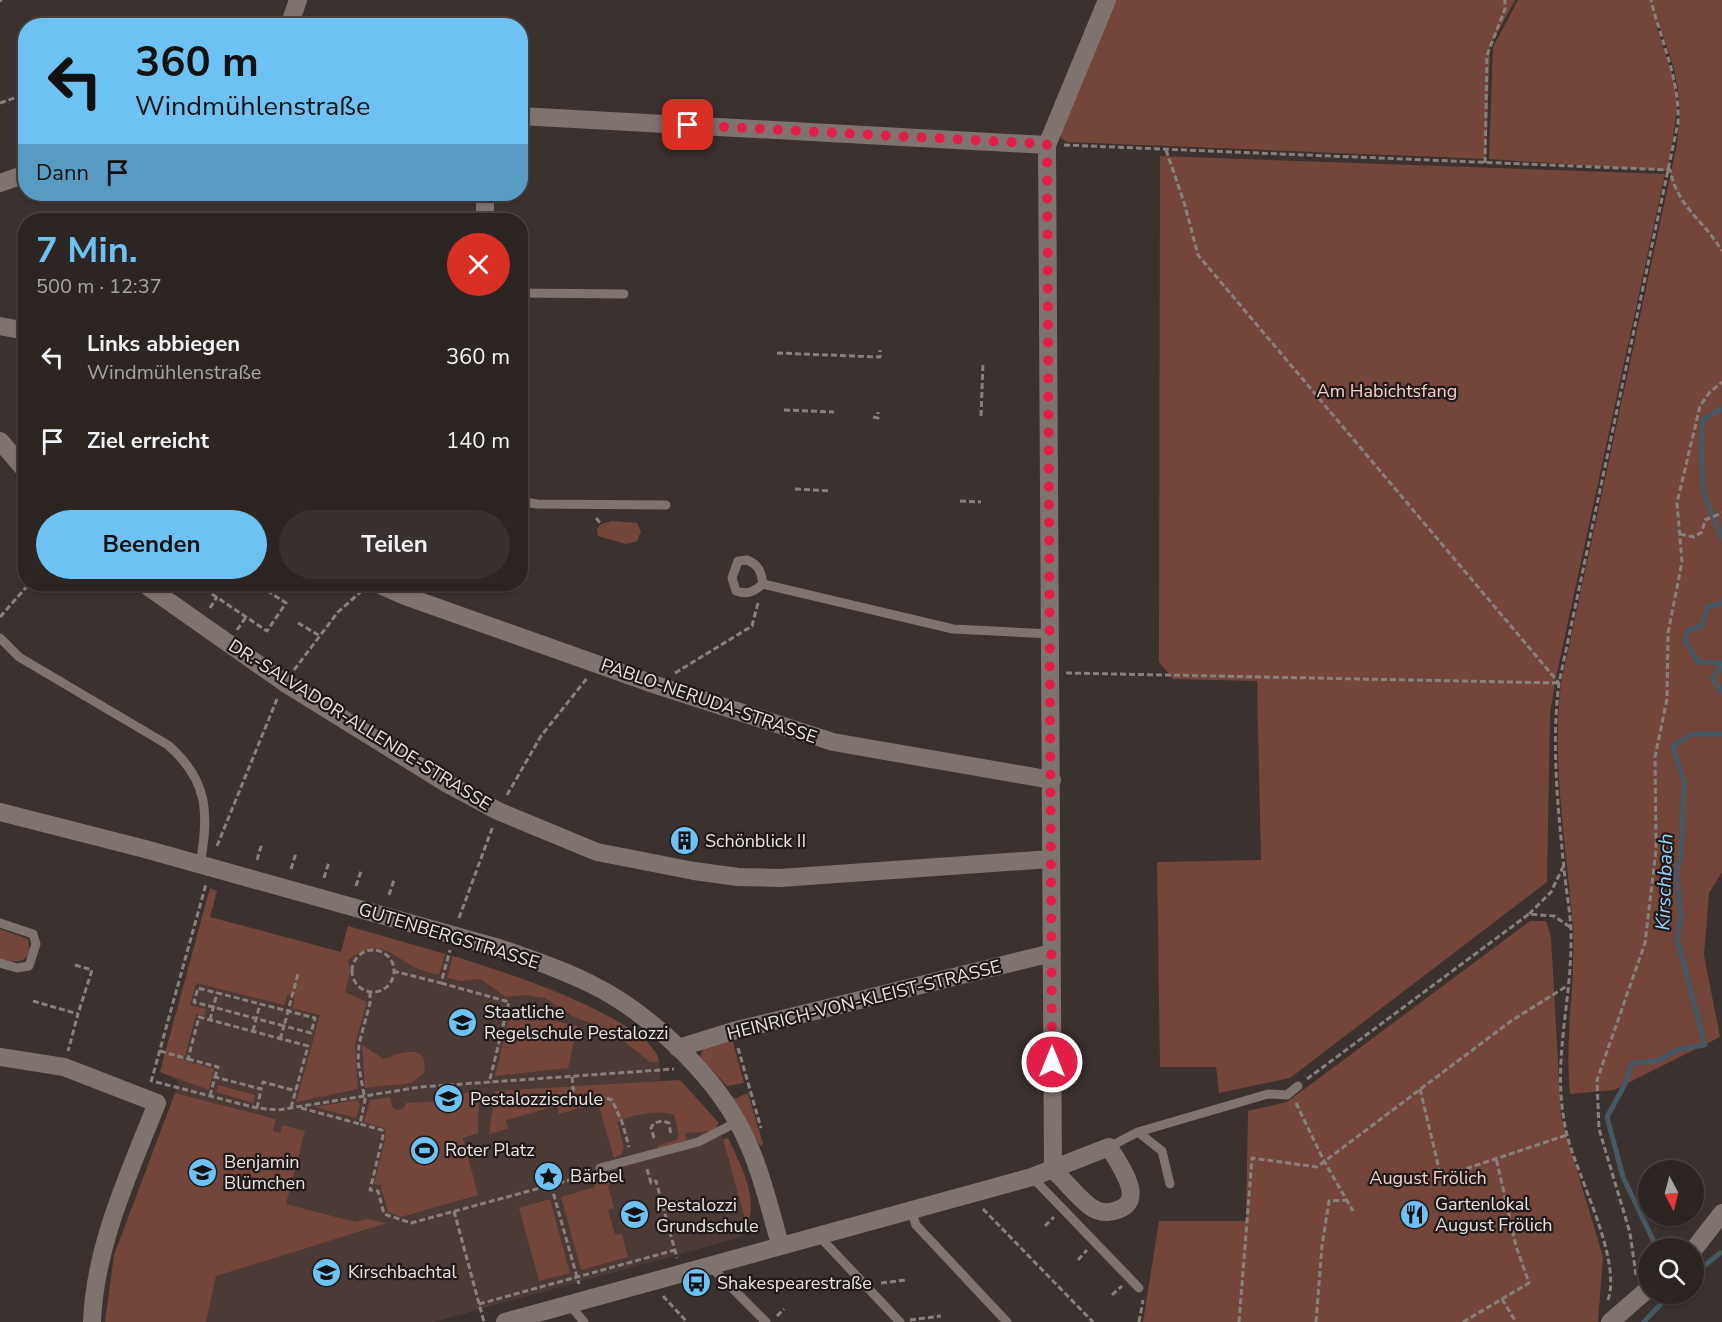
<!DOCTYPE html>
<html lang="de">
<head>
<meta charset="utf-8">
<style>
	:root { --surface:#2c2522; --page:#38312f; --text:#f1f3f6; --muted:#a6a5a5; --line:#484240; --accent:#6ec2f3 }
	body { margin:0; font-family:"Nunito Sans",sans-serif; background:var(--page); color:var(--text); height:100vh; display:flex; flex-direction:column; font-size:22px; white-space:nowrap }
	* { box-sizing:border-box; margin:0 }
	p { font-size:20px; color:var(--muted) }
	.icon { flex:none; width:33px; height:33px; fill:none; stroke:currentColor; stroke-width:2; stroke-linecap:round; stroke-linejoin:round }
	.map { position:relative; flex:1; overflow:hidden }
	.details { position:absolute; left:18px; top:213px; width:510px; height:378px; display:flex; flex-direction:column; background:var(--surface); border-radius:24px; box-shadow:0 2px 4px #0004,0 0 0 2px var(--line) }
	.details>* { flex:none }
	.banner { position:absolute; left:18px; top:18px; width:510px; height:183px; border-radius:24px; box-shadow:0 2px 4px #0004,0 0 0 2px var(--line); background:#6ec2f3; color:#111; overflow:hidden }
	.needle { width:39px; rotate:173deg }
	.tools { position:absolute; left:1638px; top:1160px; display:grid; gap:12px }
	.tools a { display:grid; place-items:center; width:66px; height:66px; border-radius:50%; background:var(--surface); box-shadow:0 2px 4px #0004,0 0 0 2px var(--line); font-size:30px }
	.pin { position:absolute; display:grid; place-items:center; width:51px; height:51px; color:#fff; margin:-26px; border-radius:12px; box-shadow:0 3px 9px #0006 }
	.me { position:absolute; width:66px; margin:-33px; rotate:0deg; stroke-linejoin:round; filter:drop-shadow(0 0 4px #0008) }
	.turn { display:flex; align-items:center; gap:21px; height:126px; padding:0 18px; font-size:27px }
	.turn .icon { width:78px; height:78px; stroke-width:2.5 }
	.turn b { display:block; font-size:42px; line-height:51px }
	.then { display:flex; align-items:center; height:57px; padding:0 18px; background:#0003; gap:12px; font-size:22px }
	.round { display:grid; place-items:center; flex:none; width:63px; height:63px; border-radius:32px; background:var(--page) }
	.headline { display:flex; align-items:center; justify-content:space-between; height:102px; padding:0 18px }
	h1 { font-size:36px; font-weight:700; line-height:45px; color:var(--accent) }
	.action { display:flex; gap:12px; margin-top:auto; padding:12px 18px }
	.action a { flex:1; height:69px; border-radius:36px; background:var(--accent); color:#111; font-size:24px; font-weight:700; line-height:69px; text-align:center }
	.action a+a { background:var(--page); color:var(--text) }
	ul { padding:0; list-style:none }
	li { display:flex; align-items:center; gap:18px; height:84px; padding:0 18px }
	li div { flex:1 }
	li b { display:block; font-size:22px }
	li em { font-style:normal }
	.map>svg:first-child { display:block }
	.built { fill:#4b3a36 }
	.green { fill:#73453b }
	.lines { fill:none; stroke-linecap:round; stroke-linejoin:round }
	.stream { stroke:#465863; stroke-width:5 }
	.path { stroke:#88807d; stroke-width:3; stroke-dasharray:6 3; stroke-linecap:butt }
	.service { stroke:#7f7370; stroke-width:9 }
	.minor { stroke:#7f7370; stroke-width:18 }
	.route { stroke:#e11d48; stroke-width:10; stroke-dasharray:0 18 }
	.labels { text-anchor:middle; stroke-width:4.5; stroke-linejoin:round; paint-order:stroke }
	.park-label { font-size:18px; fill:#f7d2c9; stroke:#1f1a19 }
	.street-label { font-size:18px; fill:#ebe4e2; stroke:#1f1a19 }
	.poi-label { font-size:18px; fill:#ebe4e2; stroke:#1f1a19; text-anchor:start }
	.water-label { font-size:20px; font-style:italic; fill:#94d5fd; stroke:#1f1a19 }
</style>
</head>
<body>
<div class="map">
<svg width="1722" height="1322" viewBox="0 0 1722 1322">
	<rect width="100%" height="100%" fill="#3b312e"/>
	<!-- built -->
	<path class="built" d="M210,888L217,891L210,917L341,952L348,926L453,956L555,990L590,1007L647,1041L658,1055L661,1081L680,1080L704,1106L723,1139L747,1227L742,1237L434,1322H206L215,1276L276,1119L175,1093L178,1081L160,1072Z"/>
	<!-- green -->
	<path class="green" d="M1115,0H1515L1490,47L1486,159L1067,142L1061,138L1060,130Z
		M1518,0H1722V872L1709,893L1704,955L1720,1037L1614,1090L1570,1094C1564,1039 1576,984 1573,929C1567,847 1551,766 1561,683L1677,144C1684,97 1676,69 1659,26H1656L1674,79L1678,102L1668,171L1489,159L1493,47Z
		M1160,156L1665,174L1555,682L1550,715L1547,882L1290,1078L1219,1093L1216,1067H1160L1157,862L1261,860L1257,681L1173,679L1159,662Z
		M612,521L637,523L641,531L637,541L626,544L598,536L597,529L601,524Z
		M210,888L217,891L210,917L341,952L348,926L445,954L439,975C430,973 420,970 412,966C386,950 377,940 348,960L351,969L345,992L367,1002L355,1044L358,1089L296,1102L320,1015L292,1008L295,996L287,995L284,1005L196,983L190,1005L206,1009L204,1016L196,1014L184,1060L214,1069L209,1090L160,1072Z
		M1530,921H1546L1551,937L1561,1117L1603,1257L1598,1322H1143L1159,1221H1246L1248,1111L1287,1102Z
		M0,929L28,939C34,963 18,964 0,959Z
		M453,956C491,967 655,1020 659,1062H650L611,1031L574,1017L545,998L526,995L506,997L480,979L461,981L447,978Z
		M511,1011L578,1026L568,1068L495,1076Z
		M732,1038L744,1083L727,1086L700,1057L703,1049Z
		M362,1045L384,1059C399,1053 430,1041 424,1073L411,1083L365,1088Z
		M680,1080L719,1123L714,1131L685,1133L687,1140L658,1149L657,1146L676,1140L679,1135L674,1115C659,1109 631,1115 617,1122L624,1147L622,1154L614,1158L598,1103L559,1114L557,1106L506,1120L508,1129L489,1134L495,1091Z
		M218,1085L255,1095L253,1103L216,1092Z
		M479,1092L478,1133L463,1138L478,1195L401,1217L388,1212L380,1185L374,1184L386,1135L384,1128L364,1122L370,1100L390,1097L392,1107L397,1110L404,1108L406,1103L464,1100L463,1093Z
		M175,1093L276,1119L273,1131L280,1133L282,1125L305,1131L286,1204L355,1222L366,1219L387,1223L216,1276L206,1322H105L114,1255Z
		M748,1093L763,1144L760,1146L734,1099Z
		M357,1100L360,1105L356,1118L315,1107Z
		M728,1138C741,1165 759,1198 747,1227L723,1139Z
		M608,1172L611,1184L608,1185L614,1208L608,1210L615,1235L622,1234L628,1257L581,1270L561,1197L595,1187L593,1178Z
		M550,1199L570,1273L539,1281L519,1208Z"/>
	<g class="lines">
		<!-- stream -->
		<path class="stream" d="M1722,408L1703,420L1701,446L1704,494L1722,538
			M1722,603L1707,607L1702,626L1688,630L1685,640L1698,662L1722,663
			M1722,665L1712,678L1722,692
			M1657,1248L1623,1177L1607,1117L1625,1084L1632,1063L1657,1061L1679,1049L1705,1045L1677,939L1681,914L1676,873L1681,857L1684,782L1673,746L1692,734H1722
			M1694,1274L1720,1253
			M1644,1322L1671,1293"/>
		<!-- path -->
		<path class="path" d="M0,1L2,0
			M216,26H217
			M0,103L26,94
			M1064,145L1670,170C1678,208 1703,219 1722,251
			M1166,150L1184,202L1198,255L1559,683
			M1485,163L1487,55L1505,9V0
			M777,353L880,357V350
			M784,410L834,412
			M981,416L983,363
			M873,417L878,418V412
			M795,489L831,491
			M960,501L981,502
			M596,518L601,524
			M1680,534L1694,537L1702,532L1705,520L1722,513
			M197,584L267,631L286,603L257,584
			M210,608L217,597
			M0,617L29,584
			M298,623L320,636
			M237,630L246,617
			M294,670L338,612L364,589
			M675,673L752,626L758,603
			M1066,673L1559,683
			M507,795L541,736L588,677
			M217,846L277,699
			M257,860L262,843
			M291,869L296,853
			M324,878L329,862
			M356,886L361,871
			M389,895L394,880
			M1529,914L1551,892L1563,867
			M459,918L493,826
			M352 971a21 21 0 1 1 42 0a21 21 0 1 1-42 0Z
			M75,965L92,970L78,1014
			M393,971L441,983L450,950
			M441,983L509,1002L489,1083
			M370,992V1003L359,1044L358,1062L365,1100L360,1124L382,1130L383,1136L370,1190L378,1191L384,1214L411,1223L588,1175
			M33,1001L78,1014L68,1051
			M210,1020L217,993
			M253,1031L260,1004
			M280,1039L284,1026L311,1033L315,1018L198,988L194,1002L284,1026L298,974
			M738,1048L761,1128
			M160,1051L188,1059L199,1017L308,1046L291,1108
			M188,1059L218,1067L215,1077
			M572,1077L574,1098L603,1097L612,1100L622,1122L629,1147
			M1307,1079L1529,914L1554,916L1570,927
			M151,1082L206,884
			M156,1082L257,1108L278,1110L420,1087L674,1069
			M1420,1089L1441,1177L1567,1135
			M210,1096L215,1077L261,1089L263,1082L296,1091
			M1296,1103L1324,1161L1353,1211
			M257,1108L261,1090
			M301,1108L360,1124
			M654,1138L651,1128L654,1123L662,1121L669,1123L671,1135
			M647,1169L651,1183L656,1181L677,1258
			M551,1185L579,1284
			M983,1209L1093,1322
			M454,1211L484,1322
			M1045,1226L1054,1217
			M1078,1260L1087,1250
			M1636,1275L1630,1233L1599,1129L1597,1080L1645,943L1656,850L1655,757L1667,699L1668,633L1682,562L1677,503L1700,406L1709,393L1722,382
			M881,1283L906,1280
			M1112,1295L1122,1286
			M663,1296L687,1322
			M1502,1299L1516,1322
			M1608,1300C1622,1260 1578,1178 1567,1135C1550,1065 1572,1005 1571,936C1571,914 1566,891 1564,869C1558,807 1551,745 1559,683L1678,123C1680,79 1661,42 1651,0
			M479,1304L675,1250
			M777,1316L784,1309
			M910,1320L941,1316
			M1139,1322L1143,1300
			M1239,1322L1252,1158L1317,1167L1511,1021L1567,986
			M1316,1322L1322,1246L1329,1201L1347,1200
			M1463,1322L1529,1283L1516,1246L1496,1158"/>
		<!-- service -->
		<path class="service" d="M520,293L624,294
			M520,501L537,504L666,505
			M747,560C759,565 761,571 763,584C753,592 748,595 736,591L732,578L738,561Z
			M763,584L953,629L1052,634
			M0,638L19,657L168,745C209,781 209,814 200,865
			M0,923L33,934L36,944L29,966L17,968L0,963
			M1138,1132L1162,1151L1170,1184
			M1109,1147L1138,1132L1268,1094L1287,1095L1298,1086
			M600,1168L698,1142L737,1122
			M1032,1177L1139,1288
			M911,1210L916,1225L1007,1322
			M818,1235L900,1322
			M710,1266L766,1322
			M569,1304L584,1322"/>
		<!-- minor -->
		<path class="minor" d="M289,26L298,0
			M520,116L1047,145
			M0,183L26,174
			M485,194V220
			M0,326L26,331
			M0,441L26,471
			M144,584L285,683L446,783L498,811L597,852L694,871L738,877L780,878L1051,859
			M378,584L405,596L656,685L833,742L1052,780
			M0,812L145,849L499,948C531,959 563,970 593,985C647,1012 709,1070 738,1123C759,1161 768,1203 780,1244
			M678,1048L733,1031L1052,953
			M0,1057L64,1067L157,1103C129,1174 95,1245 92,1322
			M1053,1170L1047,145L1107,0
			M1694,1249L1722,1213
			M505,1322L1032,1177L1109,1147C1118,1163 1148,1201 1117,1210C1110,1213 1101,1213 1094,1209C1081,1202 1066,1181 1053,1170
			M1610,1322L1648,1289"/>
	</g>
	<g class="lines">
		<!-- route -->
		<path class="route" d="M688,125L1047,144L1052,1062"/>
	</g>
	<!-- icons -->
	<defs>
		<symbol id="building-disc" viewBox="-11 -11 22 22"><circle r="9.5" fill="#6ec2f3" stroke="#1f1a19"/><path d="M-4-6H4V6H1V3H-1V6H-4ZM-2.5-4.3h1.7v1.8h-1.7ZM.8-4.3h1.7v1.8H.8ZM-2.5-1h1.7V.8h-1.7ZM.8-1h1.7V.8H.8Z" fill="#111"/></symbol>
		<symbol id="school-disc" viewBox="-11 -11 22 22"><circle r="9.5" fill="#6ec2f3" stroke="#1f1a19"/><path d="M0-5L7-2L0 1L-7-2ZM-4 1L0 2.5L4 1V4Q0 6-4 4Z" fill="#111"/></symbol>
		<symbol id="stadium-disc" viewBox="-11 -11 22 22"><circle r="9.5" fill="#6ec2f3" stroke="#1f1a19"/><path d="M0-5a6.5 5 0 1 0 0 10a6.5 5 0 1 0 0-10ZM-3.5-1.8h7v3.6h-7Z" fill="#111"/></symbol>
		<symbol id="sight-disc" viewBox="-11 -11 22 22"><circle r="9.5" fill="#6ec2f3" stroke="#1f1a19"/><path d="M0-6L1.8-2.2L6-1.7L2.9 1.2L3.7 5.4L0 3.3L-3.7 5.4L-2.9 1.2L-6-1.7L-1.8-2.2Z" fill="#111"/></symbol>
		<symbol id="restaurant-disc" viewBox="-11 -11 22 22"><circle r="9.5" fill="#6ec2f3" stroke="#1f1a19"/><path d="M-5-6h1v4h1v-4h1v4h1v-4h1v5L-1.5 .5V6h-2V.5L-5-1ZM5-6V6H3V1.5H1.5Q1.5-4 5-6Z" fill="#111"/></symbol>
		<symbol id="bus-disc" viewBox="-11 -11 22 22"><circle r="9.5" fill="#6ec2f3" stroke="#1f1a19"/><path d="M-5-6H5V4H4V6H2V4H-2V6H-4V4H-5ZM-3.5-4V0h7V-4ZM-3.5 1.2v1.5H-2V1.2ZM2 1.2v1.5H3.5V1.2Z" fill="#111"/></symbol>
	</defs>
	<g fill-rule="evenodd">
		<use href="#building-disc" x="668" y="824" width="33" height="33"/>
		<use href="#school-disc" x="446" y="1006" width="33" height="33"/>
		<use href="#school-disc" x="432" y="1082" width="33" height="33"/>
		<use href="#stadium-disc" x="408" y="1134" width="33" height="33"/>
		<use href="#school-disc" x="186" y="1156" width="33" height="33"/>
		<use href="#sight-disc" x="532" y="1160" width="33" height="33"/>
		<use href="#restaurant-disc" x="1398" y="1198" width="33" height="33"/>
		<use href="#school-disc" x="618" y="1198" width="33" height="33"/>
		<use href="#school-disc" x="310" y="1256" width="33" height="33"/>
		<use href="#bus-disc" x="680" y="1266" width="33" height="33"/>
	</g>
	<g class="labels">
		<!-- park labels -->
		<g class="park-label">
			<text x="1387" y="397">Am Habichtsfang</text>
			<text x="1428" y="1184">August Frölich</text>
		</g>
		<!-- street labels -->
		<g class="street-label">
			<text transform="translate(709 701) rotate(19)" y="6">PABLO-NERUDA-STRASSE</text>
			<text transform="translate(360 725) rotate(32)" y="6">DR.-SALVADOR-ALLENDE-STRASSE</text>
			<text transform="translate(449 936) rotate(17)" y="6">GUTENBERGSTRASSE</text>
			<text transform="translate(864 1000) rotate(-14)" y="6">HEINRICH-VON-KLEIST-STRASSE</text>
		</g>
		<!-- poi labels -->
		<g class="poi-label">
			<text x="705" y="847">Schönblick II</text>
			<text x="484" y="1018">Staatliche<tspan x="484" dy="21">Regelschule Pestalozzi</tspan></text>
			<text x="470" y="1105">Pestalozzischule</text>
			<text x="445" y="1156">Roter Platz</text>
			<text x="224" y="1168">Benjamin<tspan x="224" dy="21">Blümchen</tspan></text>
			<text x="570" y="1182">Bärbel</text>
			<text x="1435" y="1210">Gartenlokal<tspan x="1435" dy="21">August Frölich</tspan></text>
			<text x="656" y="1211">Pestalozzi<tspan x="656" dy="21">Grundschule</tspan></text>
			<text x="348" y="1278">Kirschbachtal</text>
			<text x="717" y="1289">Shakespearestraße</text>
		</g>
		<!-- water labels -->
		<g class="water-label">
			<text transform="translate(1664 882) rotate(-88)" y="7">Kirschbach</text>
		</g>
	</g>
</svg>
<div class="tools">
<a><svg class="needle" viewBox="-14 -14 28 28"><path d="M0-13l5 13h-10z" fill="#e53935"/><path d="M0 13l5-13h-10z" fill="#a6a5a5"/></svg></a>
<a><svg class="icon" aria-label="search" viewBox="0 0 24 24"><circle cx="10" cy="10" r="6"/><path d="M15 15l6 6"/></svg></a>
</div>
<div class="pin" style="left:688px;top:125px;background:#d93025"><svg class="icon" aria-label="arrive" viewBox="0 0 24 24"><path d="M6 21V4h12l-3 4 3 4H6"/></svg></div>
<svg class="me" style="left:1052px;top:1062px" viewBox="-20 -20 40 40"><circle r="17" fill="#e11d48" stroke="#fff" stroke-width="3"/><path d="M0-11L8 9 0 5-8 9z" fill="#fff"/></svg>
<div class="banner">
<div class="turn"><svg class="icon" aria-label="left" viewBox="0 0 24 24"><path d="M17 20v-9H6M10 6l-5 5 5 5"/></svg><div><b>360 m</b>Windmühlenstraße</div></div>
<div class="then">Dann<svg class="icon" aria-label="arrive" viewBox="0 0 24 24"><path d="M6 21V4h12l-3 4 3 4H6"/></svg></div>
</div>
<section class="details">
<div class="headline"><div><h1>7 Min.</h1><p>500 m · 12:37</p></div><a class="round" style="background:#d93025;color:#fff"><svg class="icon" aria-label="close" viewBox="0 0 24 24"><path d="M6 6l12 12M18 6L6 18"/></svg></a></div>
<ul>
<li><svg class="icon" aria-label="left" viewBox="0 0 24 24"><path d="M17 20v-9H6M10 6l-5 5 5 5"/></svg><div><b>Links abbiegen</b><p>Windmühlenstraße</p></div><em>360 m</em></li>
<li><svg class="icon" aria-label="arrive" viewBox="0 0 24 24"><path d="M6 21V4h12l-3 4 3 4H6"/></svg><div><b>Ziel erreicht</b></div><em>140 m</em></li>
</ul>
<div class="action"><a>Beenden</a><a>Teilen</a></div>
</section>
</div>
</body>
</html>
